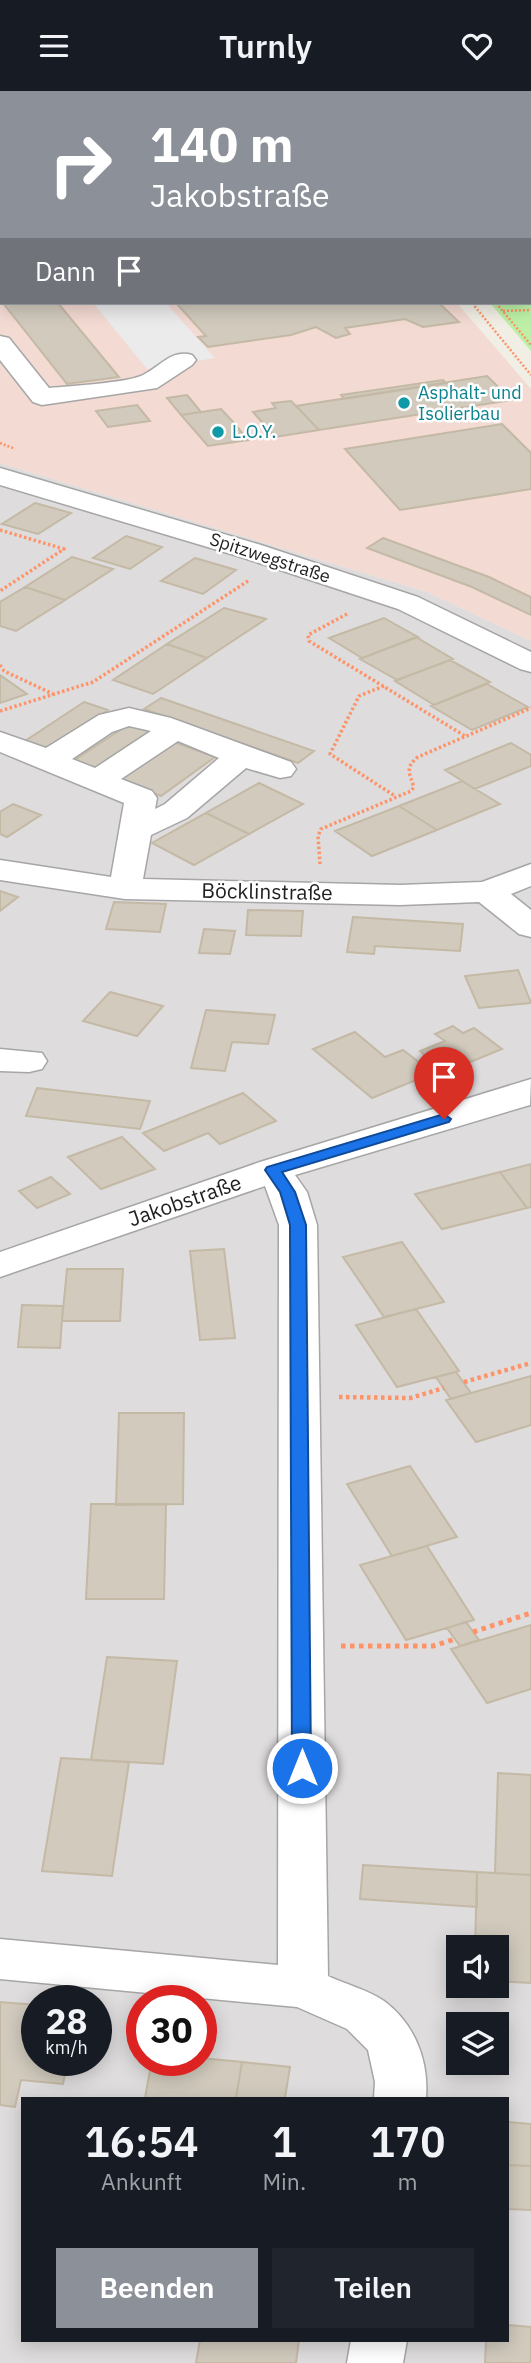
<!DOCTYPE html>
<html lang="de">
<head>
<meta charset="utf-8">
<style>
	:root { --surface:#171b24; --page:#20242c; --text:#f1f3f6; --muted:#9ea1a6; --accent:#8c9099 }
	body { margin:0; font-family:"IBM Plex Sans",sans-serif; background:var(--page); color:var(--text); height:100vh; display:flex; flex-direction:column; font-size:26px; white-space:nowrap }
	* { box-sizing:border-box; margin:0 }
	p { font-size:23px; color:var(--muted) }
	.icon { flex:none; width:38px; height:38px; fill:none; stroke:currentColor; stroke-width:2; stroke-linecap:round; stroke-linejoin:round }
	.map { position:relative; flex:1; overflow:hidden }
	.drawer { position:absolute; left:21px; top:2006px; width:488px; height:245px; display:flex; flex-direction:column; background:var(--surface); border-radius:0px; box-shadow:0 4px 18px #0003 }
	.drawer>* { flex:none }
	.hud { position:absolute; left:0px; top:0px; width:532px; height:214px; box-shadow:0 4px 18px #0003; background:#8c9099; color:#fff; overflow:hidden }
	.tools { position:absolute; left:446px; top:1844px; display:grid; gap:14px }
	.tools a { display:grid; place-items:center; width:63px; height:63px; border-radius:0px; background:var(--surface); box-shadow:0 4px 18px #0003; font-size:35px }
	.speed { position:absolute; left:21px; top:1894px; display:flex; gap:14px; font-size:35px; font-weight:700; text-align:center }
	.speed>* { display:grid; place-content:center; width:91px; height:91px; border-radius:50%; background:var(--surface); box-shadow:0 4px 18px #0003; line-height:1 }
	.speed small { font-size:18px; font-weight:400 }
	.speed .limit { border:10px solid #d22; background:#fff; color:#111 }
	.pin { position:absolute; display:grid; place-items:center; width:60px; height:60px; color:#fff; margin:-72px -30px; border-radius:50% 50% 50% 0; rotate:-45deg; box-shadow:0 0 7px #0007 }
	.pin .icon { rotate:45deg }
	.me { position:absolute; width:77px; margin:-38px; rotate:0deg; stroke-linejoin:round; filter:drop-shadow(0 0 5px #0008) }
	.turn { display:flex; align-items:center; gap:24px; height:147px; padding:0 35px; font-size:32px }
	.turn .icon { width:91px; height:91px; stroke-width:2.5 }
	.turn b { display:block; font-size:49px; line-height:60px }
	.then { display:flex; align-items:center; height:66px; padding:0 35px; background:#0003; gap:14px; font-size:26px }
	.eta { display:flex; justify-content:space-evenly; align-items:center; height:119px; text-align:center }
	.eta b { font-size:42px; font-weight:600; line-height:49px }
	.primary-button { display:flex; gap:14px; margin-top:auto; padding:14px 35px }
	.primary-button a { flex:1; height:80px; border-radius:0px; background:var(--accent); color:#fff; font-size:28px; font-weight:600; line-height:80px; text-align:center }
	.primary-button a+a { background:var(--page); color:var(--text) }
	header { display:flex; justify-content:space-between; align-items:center; height:91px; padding:0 35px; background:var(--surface); font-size:32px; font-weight:600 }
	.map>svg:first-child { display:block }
	.residential { fill:#dedcdc; fill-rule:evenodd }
	.commercial { fill:#f3dad2 }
	.grass { fill:#bdf0a6 }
	.parking { fill:#ebebeb }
	.building { fill:#d1cabd; stroke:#c4b9a5; stroke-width:2 }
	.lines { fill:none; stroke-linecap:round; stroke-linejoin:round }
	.minor-casing { stroke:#a6a6a6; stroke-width:3 }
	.path-far3 { stroke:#ff9368; stroke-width:2.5; stroke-dasharray:2 2; stroke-linecap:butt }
	.path-far2 { stroke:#ff9368; stroke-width:3.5; stroke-dasharray:2.5 2.5; stroke-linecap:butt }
	.path-far1 { stroke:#ff9368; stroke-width:4.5; stroke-dasharray:3.5 3.5; stroke-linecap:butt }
	.path { stroke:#ff9368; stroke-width:5; stroke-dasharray:4.5 4.5; stroke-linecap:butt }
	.minor { fill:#fff; fill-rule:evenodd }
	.route { fill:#1a73e8; stroke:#114b97; stroke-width:2 }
	.culture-dot { fill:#0f9aa8; stroke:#fff; stroke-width:2.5 }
	.labels { text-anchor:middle; stroke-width:5; stroke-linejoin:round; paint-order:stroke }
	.far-culture-label { font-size:18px; fill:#0d838f; stroke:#fff; text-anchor:start }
	.far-street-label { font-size:18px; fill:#1f1f1f; stroke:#fff }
	.street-label { font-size:21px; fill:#1f1f1f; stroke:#fff }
</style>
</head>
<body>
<header><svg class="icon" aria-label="menu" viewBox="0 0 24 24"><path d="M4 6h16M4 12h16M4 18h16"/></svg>Turnly<svg class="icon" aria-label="heart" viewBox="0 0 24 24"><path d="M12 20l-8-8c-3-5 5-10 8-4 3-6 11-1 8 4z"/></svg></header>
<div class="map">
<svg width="531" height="2272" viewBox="0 0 531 2272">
	<rect width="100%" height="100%" fill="#f1efe5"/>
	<!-- residential -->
	<path class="residential" d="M0,372L427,501L531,550V2272H0ZM458,1857H497V1895H458ZM37,1909H96V1969H37ZM142,1909H201V1969H142ZM458,1934H497V1972H458ZM23,2007H508V2249H23Z"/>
	<!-- commercial -->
	<path class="commercial" d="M0,0L241,2H2V212H457L531,298V550L427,501L0,372Z"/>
	<!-- grass -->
	<path class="grass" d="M531,107V260L490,212H530Z"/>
	<!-- parking -->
	<path class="parking" d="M93,212H166L215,267L147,278Z"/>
	<!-- building -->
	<path class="building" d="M45,0H117L119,2H46Z
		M316,0H524L509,2Z
		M3,212H58L119,286L67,293Z
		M176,212H439L459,231L423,236L405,228L345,237L350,243L336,247L316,236L291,244L208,256L198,246L206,245Z
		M487,285L512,309L319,339L296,315Z
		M443,289L446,292L344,308L341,304Z
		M187,304L201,321L181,324L167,307Z
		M291,310L296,315L319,339L275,346L253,321L276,317L272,312Z
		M137,314L150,330L108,336L96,320Z
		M221,318L234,332L248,349L208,355L181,324Z
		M502,333L531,362V398L400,419L345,358Z
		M35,412L71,422L38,443L2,433Z
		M126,445L162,456L130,478L93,467Z
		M383,447L489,486L531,506V524L472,496L367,457Z
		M72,466L113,478L65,509L25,496Z
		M195,467L236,479L203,503L161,490Z
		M25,496L65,509L16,540L0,535V511Z
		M224,517L266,528L207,567L167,553Z
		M384,527L418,546L362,567L329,547Z
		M416,546L453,568L397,589L360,568Z
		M167,553L207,567L153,603L113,589Z
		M450,569L490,591L434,614L395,590Z
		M0,584L27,603L0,612Z
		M487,593L528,616L472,639L431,615Z
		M161,607L314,660L298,672L144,618Z
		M84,611L108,619L47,661L22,652Z
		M129,633L150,640L94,678L73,670Z
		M174,651L215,666L161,705L119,689Z
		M511,652L531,664V675L475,698L445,679Z
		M462,690L500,713L437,739L399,715Z
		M259,692L303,713L249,743L206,722Z
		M13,713L41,724L7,746L0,743V721Z
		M399,715L437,739L372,765L335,740Z
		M206,722L249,743L194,774L152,752Z
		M0,800L18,806L0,820Z
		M114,811L166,813L160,841L106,838Z
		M248,819L303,820L301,845L246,844Z
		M353,826L463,833L460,860L375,855L374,863L347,861Z
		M204,838L235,840L230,863L199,862Z
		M518,879L531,912L479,917L465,885Z
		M110,901L163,915L137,945L83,930Z
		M206,919L275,924L268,953L232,951L225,980L191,977Z
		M453,935L463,942L474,937L502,958L446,981L420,960L445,950L435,943Z
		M355,941L385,966L403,959L433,982L372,1007L313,958Z
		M37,997L150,1010L140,1038L26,1025Z
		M243,1002L276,1030L220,1053L208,1042L164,1060L143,1042Z
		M122,1046L155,1078L101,1098L68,1066Z
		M531,1073V1116L527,1117L500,1081Z
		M500,1081L527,1117L442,1138L415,1103Z
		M51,1086L70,1103L37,1117L19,1100Z
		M402,1151L444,1211L384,1226L343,1166Z
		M224,1158L235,1247L200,1249L190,1160Z
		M67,1178H123L120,1230H62Z
		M22,1214L63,1215L60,1257L18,1256Z
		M416,1218L459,1280L397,1296L356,1234Z
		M456,1281L471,1302L451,1308L436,1286Z
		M531,1285V1334L476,1351L446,1309Z
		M119,1322H184L183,1413L116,1414Z
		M410,1375L457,1446L392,1465L347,1393Z
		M91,1413H166L164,1508H86Z
		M427,1455L474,1529L406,1549L360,1474Z
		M466,1531L479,1549L460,1555L447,1537Z
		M531,1534V1598L487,1612L451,1558Z
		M107,1566L177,1570L163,1673L91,1669Z
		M61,1667L129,1671L112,1785L42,1780Z
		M498,1682L531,1684V1784L495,1782Z
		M363,1774L477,1781V1816L360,1808Z
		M477,1781L531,1784V1892L497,1890V1857H475Z
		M0,1911L37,1914V1969H68L63,1993L21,1989L15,2016L0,2014Z
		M201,1967L242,1971L236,2007H145L152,1969Z
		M242,1971L290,1976L285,2007H236Z
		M508,2031L531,2033V2075L508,2074Z
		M508,2074L531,2075V2119L508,2118Z
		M508,2234L531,2236V2272H485L486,2249H508Z
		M200,2249H299L296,2272H196Z"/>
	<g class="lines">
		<defs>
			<path id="minor" d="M19,0H41V2H20Z
				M531,9V22H530V9Z
				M0,76H2V90H0Z
				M0,183H2V197H0Z
				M0,245L9,247L49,297C70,295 127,292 143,284C160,276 171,258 192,264L196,269L192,274L157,297L42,314L33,311L0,269Z
				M0,377L261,454L418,506L531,561V581L520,578L398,518L241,466L0,394Z
				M129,617L171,627L291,671L296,678L291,685L280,687L246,677L187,727L151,744L143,788L400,794L482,791L531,773V795L511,803L531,819V846L519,843L479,811L400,814L125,808L0,789V769L111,786L124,712L0,661V641L46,657L99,624ZM129,635L151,640L95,677L72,668L112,641ZM178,650L219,667L165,713L155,718L157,707L152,700L121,688Z
				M0,958L42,962L47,970L42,978L29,981L0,980Z
				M531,988L530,1014L295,1084L307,1101L317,1134L328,1885C345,1893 368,1899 384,1910C415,1933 429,1970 426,2007H374L375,1991L368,1959L347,1938L297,1916L0,1888V1848L278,1874L279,1134L265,1095L0,1186V1161L260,1071Z
				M351,2249H407L403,2272H347Z"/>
		</defs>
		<!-- minor casing -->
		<use href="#minor" class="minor-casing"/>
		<!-- path-far3 -->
		<path class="path-far3" d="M252,0L255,2
			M472,212L531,284
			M496,212L531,254
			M503,220L531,219
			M0,352L15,358"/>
		<!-- path-far2 -->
		<path class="path-far2" d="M0,439L64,458L0,500
			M347,523L308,544L309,550L465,645
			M0,574L4,580L53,603
			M384,595L359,605L330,663L395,705
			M0,620L93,591L248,490
			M320,773L318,745L321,738L411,700L414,696C409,682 405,676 418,666L531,617"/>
		<!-- path-far1 -->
		<path class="path-far1" d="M464,1291L531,1272
			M339,1306L410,1307L444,1297"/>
		<!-- path -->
		<path class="path" d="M473,1541L531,1522
			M341,1555H433L455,1548"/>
		<!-- minor -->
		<use href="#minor" class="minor"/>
	</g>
	<!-- route -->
	<path class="route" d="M444,1023L451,1028L449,1031L282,1081L295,1101L306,1134L311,1677L308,1682L302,1684L295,1682L292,1677L290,1134L280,1101L265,1079L267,1076Z"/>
	<!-- markers -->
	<g class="culture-dot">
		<circle cx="404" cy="312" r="7"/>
		<circle cx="218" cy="341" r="7"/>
	</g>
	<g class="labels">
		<!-- far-culture labels -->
		<g class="far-culture-label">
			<text x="418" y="308">Asphalt- und<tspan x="418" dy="21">Isolierbau</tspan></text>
			<text x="232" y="347">L.O.Y.</text>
		</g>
		<!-- far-street labels -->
		<g class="far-street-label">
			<text transform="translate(270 467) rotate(18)" y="6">Spitzwegstraße</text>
		</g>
		<!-- street labels -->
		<g class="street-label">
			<text transform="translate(267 801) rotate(1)" y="7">Böcklinstraße</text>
			<text transform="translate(185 1110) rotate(-19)" y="7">Jakobstraße</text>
		</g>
	</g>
</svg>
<div class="tools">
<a><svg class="icon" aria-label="sound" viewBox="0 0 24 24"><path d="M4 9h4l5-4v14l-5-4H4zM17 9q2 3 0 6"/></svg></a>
<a><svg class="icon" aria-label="layers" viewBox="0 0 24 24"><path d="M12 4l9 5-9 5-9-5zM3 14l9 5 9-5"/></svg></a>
</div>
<div class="speed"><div>28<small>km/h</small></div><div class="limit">30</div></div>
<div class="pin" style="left:444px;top:1028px;background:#d93025"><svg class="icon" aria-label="arrive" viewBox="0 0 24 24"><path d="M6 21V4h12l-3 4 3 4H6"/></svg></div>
<svg class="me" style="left:302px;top:1677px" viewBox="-20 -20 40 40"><circle r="17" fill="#1a73e8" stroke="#fff" stroke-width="3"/><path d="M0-11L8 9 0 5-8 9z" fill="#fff"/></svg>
<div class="hud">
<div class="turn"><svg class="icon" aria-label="right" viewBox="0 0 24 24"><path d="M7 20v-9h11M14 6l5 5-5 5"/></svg><div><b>140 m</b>Jakobstraße</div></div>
<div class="then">Dann<svg class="icon" aria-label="arrive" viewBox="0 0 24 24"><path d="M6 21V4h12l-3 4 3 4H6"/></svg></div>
</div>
<section class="drawer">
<div class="eta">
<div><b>16:54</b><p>Ankunft</p></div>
<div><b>1</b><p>Min.</p></div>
<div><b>170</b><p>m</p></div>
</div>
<div class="primary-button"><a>Beenden</a><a>Teilen</a></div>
</section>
</div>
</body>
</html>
